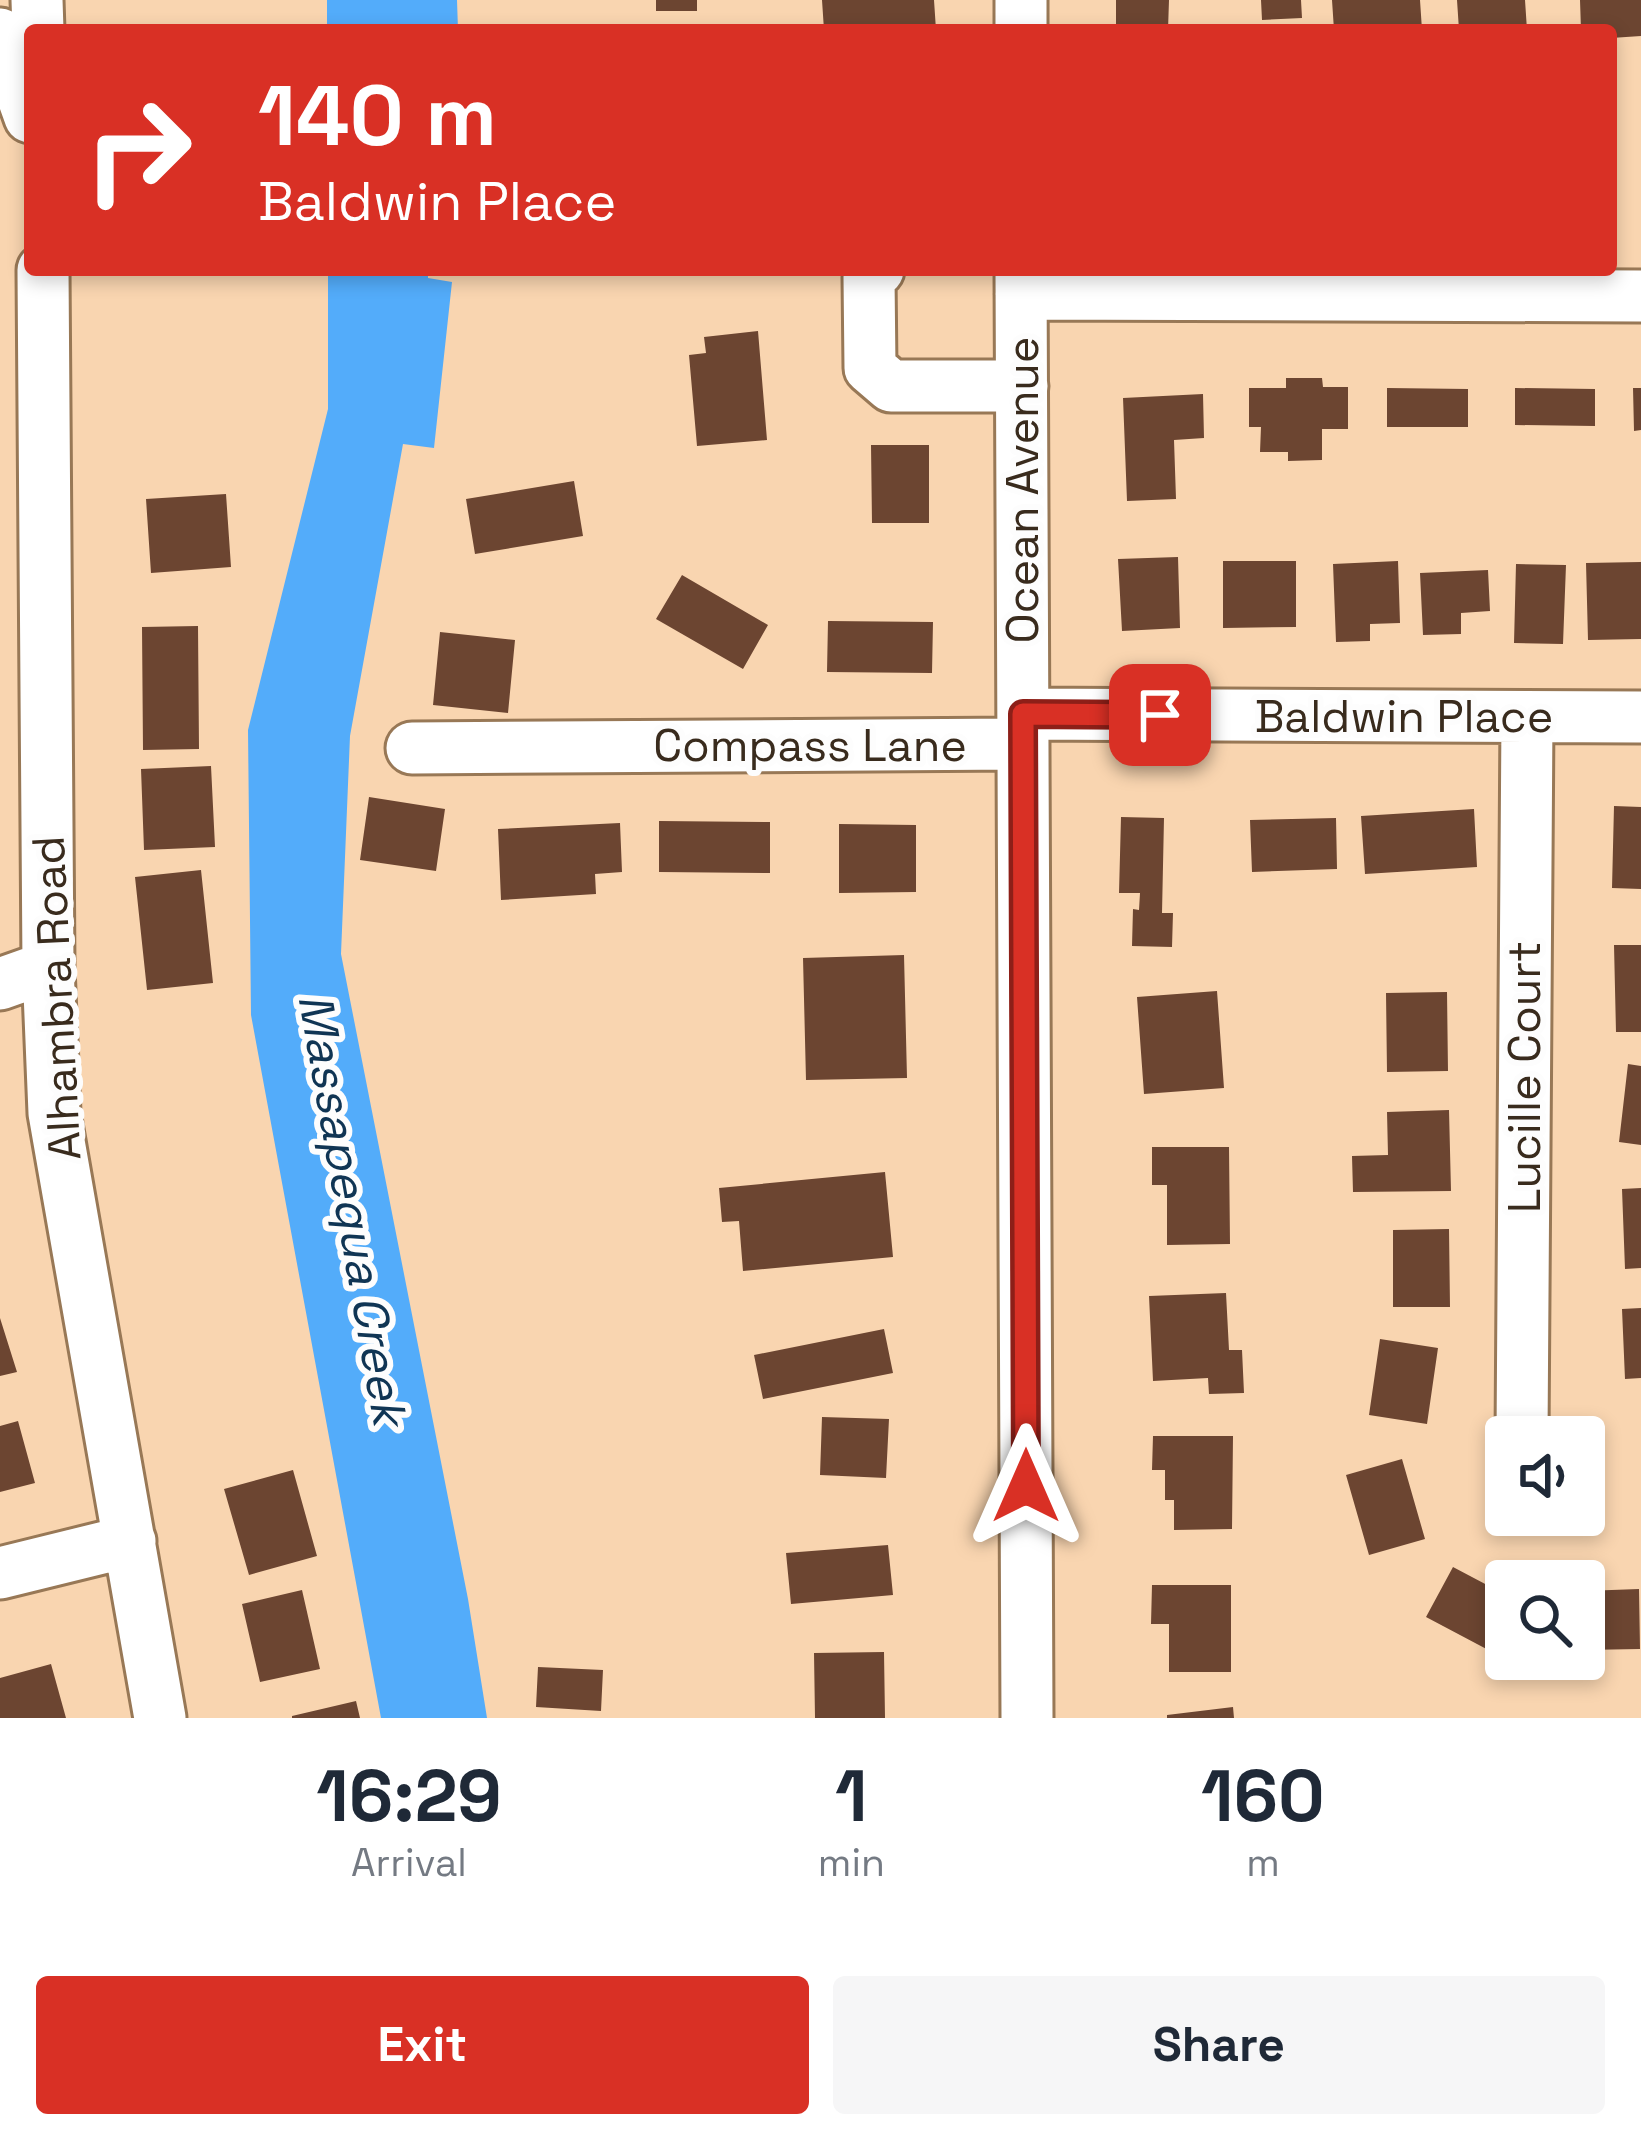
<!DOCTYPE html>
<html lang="en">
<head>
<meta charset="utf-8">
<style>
	:root { --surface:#fff; --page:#f6f6f7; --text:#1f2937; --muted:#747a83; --accent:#d93025 }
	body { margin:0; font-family:"Space Grotesk",sans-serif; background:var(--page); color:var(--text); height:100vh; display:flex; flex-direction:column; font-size:45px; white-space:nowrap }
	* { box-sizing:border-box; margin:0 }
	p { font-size:39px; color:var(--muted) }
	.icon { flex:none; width:66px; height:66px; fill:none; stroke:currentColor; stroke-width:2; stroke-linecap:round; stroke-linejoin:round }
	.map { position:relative; height:1718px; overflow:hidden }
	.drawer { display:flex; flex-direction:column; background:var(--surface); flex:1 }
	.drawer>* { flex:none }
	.banner { position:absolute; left:24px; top:24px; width:1593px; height:252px; border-radius:12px; box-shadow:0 6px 18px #0003; background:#d93025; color:#fff; overflow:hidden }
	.fabs { position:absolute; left:1485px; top:1416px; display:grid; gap:24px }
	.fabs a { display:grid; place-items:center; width:120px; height:120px; border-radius:12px; background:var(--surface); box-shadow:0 6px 18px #0003; font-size:60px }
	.pin { position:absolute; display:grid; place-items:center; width:102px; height:102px; color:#fff; margin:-51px; border-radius:24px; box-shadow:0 6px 18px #0006 }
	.me { position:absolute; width:132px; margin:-66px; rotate:0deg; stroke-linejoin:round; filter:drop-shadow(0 0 9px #0008) }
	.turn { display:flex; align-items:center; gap:42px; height:252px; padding:0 36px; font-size:54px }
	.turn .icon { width:156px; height:156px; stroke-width:2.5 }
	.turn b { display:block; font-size:84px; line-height:102px }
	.eta { display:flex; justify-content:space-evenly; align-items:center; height:204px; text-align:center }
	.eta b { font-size:72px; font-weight:800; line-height:84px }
	.button { display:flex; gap:24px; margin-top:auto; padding:24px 36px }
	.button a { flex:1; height:138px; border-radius:12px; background:var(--accent); color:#fff; font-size:48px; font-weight:800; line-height:138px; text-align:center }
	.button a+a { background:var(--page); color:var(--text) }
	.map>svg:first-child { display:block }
	.water { fill:#53acfa }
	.building { fill:#6c4531 }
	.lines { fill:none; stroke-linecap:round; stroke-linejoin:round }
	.minor-casing { stroke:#987856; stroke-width:57 }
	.minor { stroke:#fff; stroke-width:51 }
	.route-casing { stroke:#8d1f18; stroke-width:30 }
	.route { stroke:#d93025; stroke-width:21 }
	.labels { text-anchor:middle; stroke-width:12; stroke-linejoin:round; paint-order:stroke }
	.street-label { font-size:45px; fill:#392b1d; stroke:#fdfdfd }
	.water-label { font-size:48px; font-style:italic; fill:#103554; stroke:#fdfdfd }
</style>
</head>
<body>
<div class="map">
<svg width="1641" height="1718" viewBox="0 0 1641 1718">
	<rect width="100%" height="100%" fill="#f9d5b0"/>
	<!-- water -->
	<path class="water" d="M327,0H457L458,30H327Z
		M328,270H428V278L452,282L434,448L403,444L350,736L341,954L468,1599L487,1718H381L251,1015L248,730L328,409Z"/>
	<!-- building -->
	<path class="building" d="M656,0H697V11H656Z
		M822,0H934L936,30H824Z
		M1116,0H1169L1168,30H1116Z
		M1261,0H1301L1302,18L1262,20Z
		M1332,0H1420L1422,30H1334Z
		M1457,0H1525L1527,30H1459Z
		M1580,0H1641V36L1611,38V30H1581Z
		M758,331L767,440L697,446L689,355L706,353L704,337Z
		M1286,378H1322L1323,387H1348V429H1322V460L1288,461V452H1260L1261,427H1249V388H1286Z
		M1387,388L1468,389V427H1387Z
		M1515,388L1595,389V426L1515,425Z
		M1633,388H1641V430L1634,431Z
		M1203,394L1204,438L1174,440L1176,499L1127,501L1123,398Z
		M871,445H929V523H872Z
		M574,481L583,536L475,554L466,499Z
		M226,494L231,567L151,573L146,499Z
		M1178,557L1180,628L1122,631L1118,559Z
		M1223,561H1296V627L1223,628Z
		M1398,561L1400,623L1370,624V641L1336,642L1333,564Z
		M1641,562V639L1588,640L1586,563Z
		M1516,564L1566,565L1563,644L1514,643Z
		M1488,570L1490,611L1461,613V634L1423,635L1420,573Z
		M682,575L768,625L743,669L656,619Z
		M828,621L933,622L932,673L827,672Z
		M198,626L199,749L143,750L142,627Z
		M440,632L515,640L508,713L433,705Z
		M211,766L215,847L144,850L141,769Z
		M369,797L445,809L436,871L360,860Z
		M1614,806L1641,807V889L1612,888Z
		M1474,809L1477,867L1365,874L1361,816Z
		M1121,817L1164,818L1162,913H1173L1172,947L1132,946L1133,909L1139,910L1140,893H1119Z
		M1336,818L1337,869L1252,872L1250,820Z
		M659,821L770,822V873L659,872Z
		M620,823L622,872L595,874L596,894L501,900L498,829Z
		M839,824L916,825V892L839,893Z
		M201,870L213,983L147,990L135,877Z
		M1614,945H1641V1032H1616Z
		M904,955L907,1078L806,1080L803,958Z
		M1217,991L1224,1088L1144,1094L1137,997Z
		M1447,992L1448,1071L1387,1072L1386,993Z
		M1628,1064L1641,1066V1145L1619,1142Z
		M1449,1110L1451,1191L1353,1192L1352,1156L1388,1155L1387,1112Z
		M1152,1147H1229L1230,1244L1167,1245V1185H1152Z
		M885,1172L893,1257L743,1271L739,1221L722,1222L719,1188Z
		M1641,1188V1268L1625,1269L1622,1189Z
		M1449,1229L1450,1307H1393V1230Z
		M1226,1293L1229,1350H1242L1244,1393L1209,1394L1208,1378L1153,1381L1149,1296Z
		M1641,1308V1378L1625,1379L1622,1309Z
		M0,1318L17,1372L0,1376Z
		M884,1329L893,1373L763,1399L754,1355Z
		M1380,1339L1438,1348L1427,1424L1369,1415Z
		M822,1417L889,1419L886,1478L820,1475Z
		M18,1421L35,1483L0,1492V1426Z
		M1153,1436H1233L1232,1529L1174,1530V1500H1165V1470H1152Z
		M1402,1459L1425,1539L1369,1555L1346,1475Z
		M293,1470L317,1556L249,1575L224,1489Z
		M888,1545L893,1595L791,1604L786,1553Z
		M1453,1567L1506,1595V1630L1494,1653L1426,1617Z
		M1152,1585H1231V1672H1169V1624H1151Z
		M1639,1589L1640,1649L1584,1650V1591Z
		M302,1590L320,1669L260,1682L242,1604Z
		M884,1652L885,1718H815L814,1653Z
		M51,1664L66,1718H0V1678Z
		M538,1667L603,1670L601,1711L536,1707Z
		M356,1701L360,1718H292V1716Z
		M1233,1707L1234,1718H1167V1715Z"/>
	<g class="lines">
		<defs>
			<path id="minor" d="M37,0L38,30
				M1021,0V30
				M0,34L30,117
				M43,270L48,967L54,1113L160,1718
				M878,270L869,277L870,368L891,386H1022
				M1021,270L1027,1718
				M1021,294L1641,296
				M1023,714L1641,717
				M412,748L1023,744
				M0,984L48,967
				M1522,1437L1527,717
				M0,1573L130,1541"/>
		</defs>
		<!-- minor casing -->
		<use href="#minor" class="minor-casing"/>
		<!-- minor -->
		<use href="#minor" class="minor"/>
	</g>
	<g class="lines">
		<defs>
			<path id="route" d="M1026,1486L1023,714L1160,715"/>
		</defs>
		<!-- route casing -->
		<use href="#route" class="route-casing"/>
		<!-- route -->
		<use href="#route" class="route"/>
	</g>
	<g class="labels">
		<!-- street labels -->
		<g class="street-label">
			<text transform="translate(1022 490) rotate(-90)" y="16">Ocean Avenue</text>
			<text x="1404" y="732">Baldwin Place</text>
			<text x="810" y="761">Compass Lane</text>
			<text transform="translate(56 998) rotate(-93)" y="16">Alhambra Road</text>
			<text transform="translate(1524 1077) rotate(-90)" y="16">Lucille Court</text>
		</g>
		<!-- water labels -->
		<g class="water-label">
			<text transform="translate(353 1209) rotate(80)" y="17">Massapequa Creek</text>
		</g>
	</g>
</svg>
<div class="fabs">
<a><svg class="icon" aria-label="sound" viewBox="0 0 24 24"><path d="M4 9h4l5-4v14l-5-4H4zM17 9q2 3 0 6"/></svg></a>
<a><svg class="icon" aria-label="search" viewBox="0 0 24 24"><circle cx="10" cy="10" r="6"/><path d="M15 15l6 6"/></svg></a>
</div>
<div class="pin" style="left:1160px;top:715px;background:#d93025"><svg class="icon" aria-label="arrive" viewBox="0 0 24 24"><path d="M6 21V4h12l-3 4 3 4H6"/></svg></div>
<svg class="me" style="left:1026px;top:1486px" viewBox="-20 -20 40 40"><path d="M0-17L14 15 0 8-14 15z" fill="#d93025" stroke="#fff" stroke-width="4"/></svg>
<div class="banner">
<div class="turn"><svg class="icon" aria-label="right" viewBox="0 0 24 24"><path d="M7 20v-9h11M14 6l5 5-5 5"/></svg><div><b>140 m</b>Baldwin Place</div></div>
</div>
</div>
<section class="drawer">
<div class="eta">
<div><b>16:29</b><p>Arrival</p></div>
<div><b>1</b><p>min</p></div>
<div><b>160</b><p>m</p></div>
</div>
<div class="button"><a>Exit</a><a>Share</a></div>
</section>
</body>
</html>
